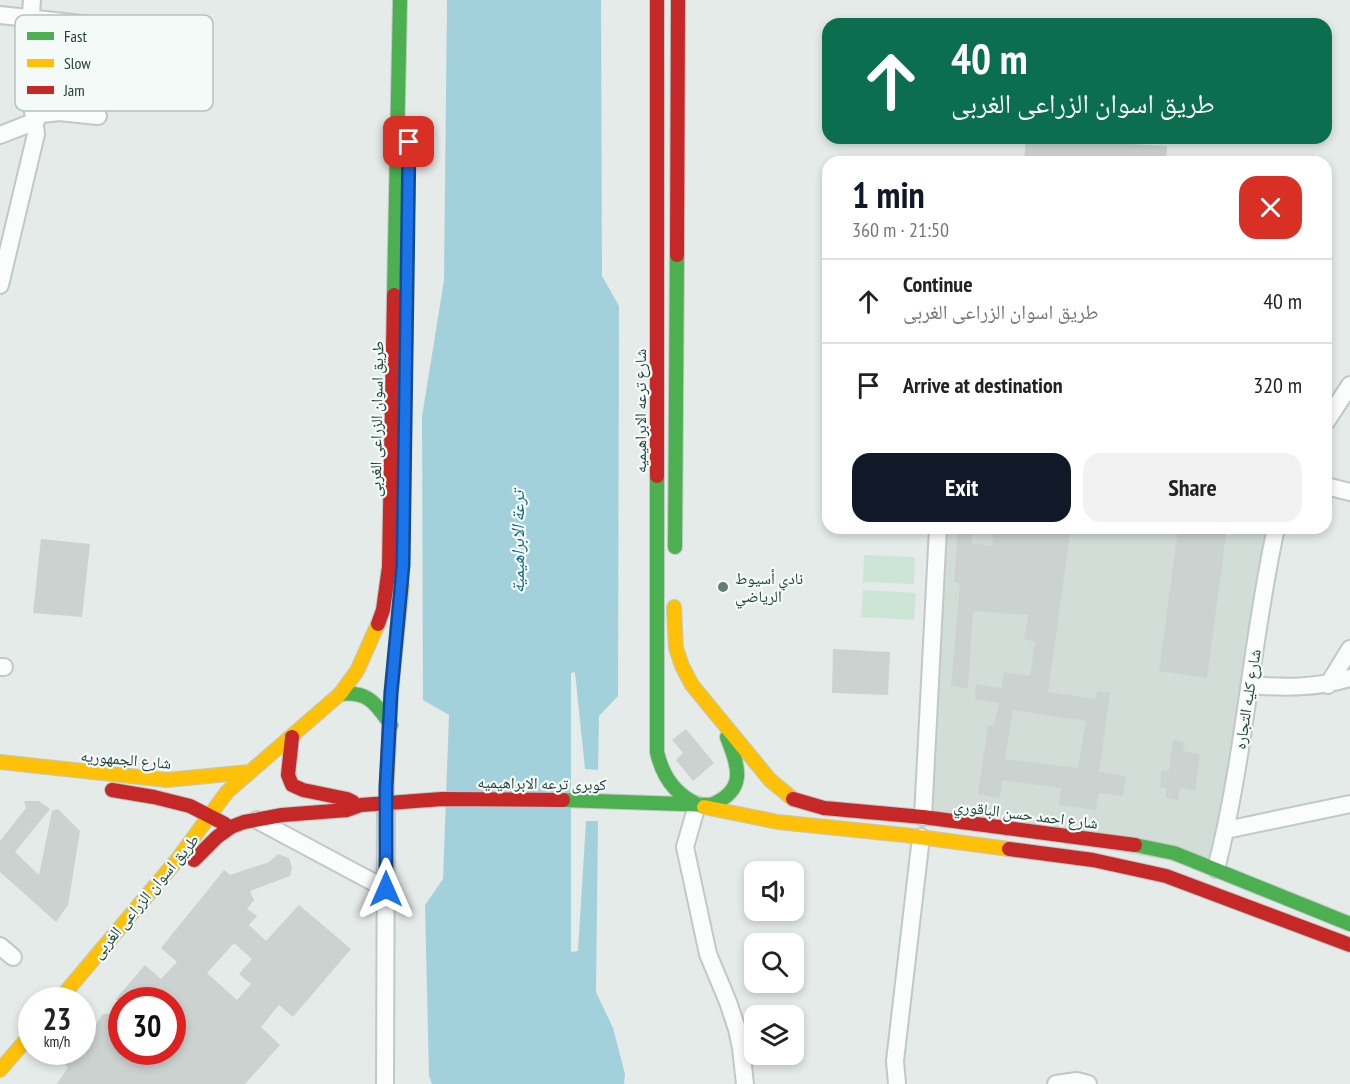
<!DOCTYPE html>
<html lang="en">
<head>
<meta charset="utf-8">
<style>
	:root { --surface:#fff; --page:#f2f2f2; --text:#222; --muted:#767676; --line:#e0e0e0; --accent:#111827 }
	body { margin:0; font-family:"PT Sans Narrow","Noto Naskh Arabic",sans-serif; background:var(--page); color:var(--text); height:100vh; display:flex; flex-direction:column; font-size:22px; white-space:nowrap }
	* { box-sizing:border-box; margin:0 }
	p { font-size:20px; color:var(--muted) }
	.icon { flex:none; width:33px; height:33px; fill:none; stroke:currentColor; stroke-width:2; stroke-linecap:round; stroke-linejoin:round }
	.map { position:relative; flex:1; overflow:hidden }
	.drawer { position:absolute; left:822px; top:156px; width:510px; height:378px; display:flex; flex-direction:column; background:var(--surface); border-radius:18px; box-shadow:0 3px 9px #0003 }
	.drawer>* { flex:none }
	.top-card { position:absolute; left:822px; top:18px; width:510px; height:126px; border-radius:18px; box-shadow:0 3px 9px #0003; background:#0b6e4f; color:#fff; overflow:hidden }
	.fabs { position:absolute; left:744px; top:861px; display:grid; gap:12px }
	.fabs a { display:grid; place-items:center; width:60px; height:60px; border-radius:12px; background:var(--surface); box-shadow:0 3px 9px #0003; font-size:30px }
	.speed { position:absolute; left:18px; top:987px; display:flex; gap:12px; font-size:30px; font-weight:700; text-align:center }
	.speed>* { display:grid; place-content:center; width:78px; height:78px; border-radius:50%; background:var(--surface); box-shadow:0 3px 9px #0003; line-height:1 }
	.speed small { font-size:15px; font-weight:400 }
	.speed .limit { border:9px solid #d22; background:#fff; color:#111 }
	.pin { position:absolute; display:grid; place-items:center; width:51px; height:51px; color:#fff; margin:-26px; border-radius:12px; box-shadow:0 3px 9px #0006 }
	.me { position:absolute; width:66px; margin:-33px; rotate:0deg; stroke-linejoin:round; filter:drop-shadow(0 0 4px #0008) }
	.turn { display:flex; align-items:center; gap:21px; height:126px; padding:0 30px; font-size:27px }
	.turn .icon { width:78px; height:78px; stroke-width:2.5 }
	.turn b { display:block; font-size:42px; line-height:51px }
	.round { display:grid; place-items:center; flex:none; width:63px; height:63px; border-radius:18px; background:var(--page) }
	.overview { display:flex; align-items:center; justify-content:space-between; height:102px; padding:0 30px }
	h1 { font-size:36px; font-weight:600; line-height:45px; color:var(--accent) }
	.action { display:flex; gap:12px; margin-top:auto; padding:12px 30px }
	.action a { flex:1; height:69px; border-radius:18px; background:var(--accent); color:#fff; font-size:24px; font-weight:600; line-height:69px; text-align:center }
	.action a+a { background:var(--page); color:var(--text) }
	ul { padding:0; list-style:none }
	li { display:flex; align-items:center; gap:18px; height:84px; padding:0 30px; border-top:2px solid var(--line) }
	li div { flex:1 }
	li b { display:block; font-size:22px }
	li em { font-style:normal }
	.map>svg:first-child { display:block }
	.built { fill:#d2ddd8 }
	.green { fill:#cde5d5 }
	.water { fill:#a2d1dc }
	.building { fill:#ccd2d0; fill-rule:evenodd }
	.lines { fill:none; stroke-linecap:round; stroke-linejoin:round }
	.street-casing { stroke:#c2c8c5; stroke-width:20 }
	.fast-casing { stroke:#c0c9c6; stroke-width:16 }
	.slow-casing { stroke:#c0c9c6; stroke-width:16 }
	.jam-casing { stroke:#c0c9c6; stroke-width:16 }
	.street { stroke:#fbfcfc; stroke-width:16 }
	.fast { stroke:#4caf50; stroke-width:14 }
	.slow { stroke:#ffc107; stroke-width:14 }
	.jam { stroke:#c62828; stroke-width:14 }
	.route-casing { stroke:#114b97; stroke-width:15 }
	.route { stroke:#1a73e8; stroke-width:10 }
	.poi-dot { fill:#657c76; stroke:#f3faf7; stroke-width:2 }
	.labels { text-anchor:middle; stroke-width:4.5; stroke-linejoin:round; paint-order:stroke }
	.street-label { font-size:16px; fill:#204039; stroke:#f3faf7 }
	.poi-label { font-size:16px; fill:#204039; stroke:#f3faf7; text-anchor:start }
	.water-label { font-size:18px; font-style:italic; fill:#156a82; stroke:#f3faf7 }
	.key { fill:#f3faf7; stroke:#b4c2be; stroke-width:1.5 }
	.key-label { font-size:16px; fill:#204039 }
</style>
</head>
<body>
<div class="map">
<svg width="1350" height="1084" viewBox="0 0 1350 1084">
	<rect width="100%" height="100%" fill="#e5ebe8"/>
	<!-- built -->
	<path class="built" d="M938,528H1276L1216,869L923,817Z"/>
	<!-- green -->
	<path class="green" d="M864,555L915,557L914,584L863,582Z
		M863,590L916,593L914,620L861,617Z"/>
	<!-- water -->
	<path class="water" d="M447,0H601L602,276L619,306L618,696L599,716L598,770L585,769L575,672L571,673V952L578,951L586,821H598L596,992L613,1028L625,1074L624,1084H432L429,1076L425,905L443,879L449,715L423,700L422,417L444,280Z"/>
	<!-- building -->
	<path class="building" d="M1026,138L1167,146L1166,162L1107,160L1106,162H1083V158L1043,156V162H1024Z
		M958,528H973L971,543L992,546L994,528H1023L1051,532V528H1071L1048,692L1096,699L1097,691L1110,693L1099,772L1126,776L1123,796L1099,793L1096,810L1059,805L1061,788L1002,780L1000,798L978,794L988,725L994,726L999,703L975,699L976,684L1001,688L1004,672L1030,676L1035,642L1024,639L1028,615L973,611L968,689L951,686L960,583L954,582ZM1013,710L1086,721L1078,768L1005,759Z
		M1178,528H1227L1207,678L1159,671Z
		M41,539L90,544L82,617L33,613Z
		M833,649L890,652L888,695L832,693Z
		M686,729L714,763L693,781L676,760L683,753L672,740Z
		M1173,740L1185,742L1183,751L1200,754L1195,791L1180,788L1178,800L1166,798V788L1160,787L1161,771L1169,770Z
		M24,801H39L50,809L15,852L39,875L52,811L58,809L80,831L68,905L56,922L0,872V841L26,808Z
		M278,854L289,858L292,868L290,876L250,891L254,900L247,909L257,916L249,925L266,941L299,905L351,949L293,1017L279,1005L261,1027L280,1045L245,1084H57L68,1067L63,1062L71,1052H82L93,1039L97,1022L103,1014H111L122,1004V1052H172V1000H115L145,965L161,979L177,962L161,948L224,870L230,875L269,862ZM234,943L252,959L239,974L251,984L237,1000L207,973Z"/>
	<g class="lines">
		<defs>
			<path id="street" d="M0,15L127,29
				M34,115L59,112L98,116
				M0,135L36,121
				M0,285L36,134L27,66L32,0
				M1326,422L1350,385
				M1326,486L1350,492
				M0,667H4
				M1250,685C1285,688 1316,688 1350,678
				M1328,685L1350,649
				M697,805L685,847L708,954L728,1002L737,1029L741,1048L745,1084
				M923,817L938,528
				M257,820L386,889
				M1226,830L1350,804
				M1216,869C1245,757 1251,641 1276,528
				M0,946L13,957
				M385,1084L386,804
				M897,1084L895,1061L921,837
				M1056,1084L1077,1081L1088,1084"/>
			<path id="fast" d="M394,295L400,0
				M657,476V752C663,779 678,798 704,807
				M675,547L677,255
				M340,694C369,691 376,704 391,725
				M563,800L711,805C747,790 739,768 727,737
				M1135,845L1174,853L1350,924"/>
			<path id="slow" d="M674,607L676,648L682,666L692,685L770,780L793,799
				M0,762L167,780L249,772
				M386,804L391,693L402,586
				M704,807L778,822L904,835L1009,849
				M59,1000L177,860L227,792L340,694L357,671L378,624
				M0,1070L32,1033"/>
			<path id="jam" d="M657,0V476
				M677,255L678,0
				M378,624L383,610L389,567L394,295
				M292,737L288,775L292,785L303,790L347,799L353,802
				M112,790L154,797L190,806L225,824
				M793,799L824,808L923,817L1135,845
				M1009,849L1093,860L1166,876L1350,945
				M194,860L217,837L231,827L244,822L282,815L347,810L361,805L442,799L563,800"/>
		</defs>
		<!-- street casing -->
		<use href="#street" class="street-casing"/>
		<!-- fast casing -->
		<use href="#fast" class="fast-casing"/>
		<!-- slow casing -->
		<use href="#slow" class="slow-casing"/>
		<!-- jam casing -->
		<use href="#jam" class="jam-casing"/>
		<!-- street -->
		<use href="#street" class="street"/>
		<!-- fast -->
		<use href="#fast" class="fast"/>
		<!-- slow -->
		<use href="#slow" class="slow"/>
		<!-- jam -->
		<use href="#jam" class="jam"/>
	</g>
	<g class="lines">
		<defs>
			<path id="route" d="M386,889V787L391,693L403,565L409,142"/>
		</defs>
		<!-- route casing -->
		<use href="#route" class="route-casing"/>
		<!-- route -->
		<use href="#route" class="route"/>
	</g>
	<!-- markers -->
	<circle class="poi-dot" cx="723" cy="587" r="6"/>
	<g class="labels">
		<!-- street labels -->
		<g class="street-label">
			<text transform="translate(640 411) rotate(-90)" y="6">شارع ترعه الابراهيميه</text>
			<text transform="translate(376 419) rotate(-89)" y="6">طريق اسوان الزراعى الغربى</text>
			<text transform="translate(1247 699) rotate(-81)" y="6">شارع كليه التجاره</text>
			<text transform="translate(126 759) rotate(5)" y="6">شارع الجمهوريه</text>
			<text transform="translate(542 783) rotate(1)" y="6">كوبرى ترعه الابراهيميه</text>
			<text transform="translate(1026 814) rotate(7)" y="6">شارع احمد حسن الباقوري</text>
			<text transform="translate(145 896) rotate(-50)" y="6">طريق اسوان الزراعى الغربى</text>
		</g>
		<!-- poi labels -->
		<g class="poi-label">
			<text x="735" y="584">نادي أسيوط<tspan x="735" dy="18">الرياضي</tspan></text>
		</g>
		<!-- water labels -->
		<g class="water-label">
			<text transform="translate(518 542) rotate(-90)" y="6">ترعة الابراهيمية</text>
		</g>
	</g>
	<!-- legend -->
	<rect x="15" y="15" width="198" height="96" rx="9" class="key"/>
	<rect x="27" y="32" width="27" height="8" fill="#4caf50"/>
	<rect x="27" y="59" width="27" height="8" fill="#ffc107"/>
	<rect x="27" y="86" width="27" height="8" fill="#c62828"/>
	<g class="key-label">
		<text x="64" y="42">Fast</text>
		<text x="64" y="69">Slow</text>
		<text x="64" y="96">Jam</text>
	</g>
</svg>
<div class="fabs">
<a><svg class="icon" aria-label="sound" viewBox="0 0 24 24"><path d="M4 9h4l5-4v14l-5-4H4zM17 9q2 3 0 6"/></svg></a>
<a><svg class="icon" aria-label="search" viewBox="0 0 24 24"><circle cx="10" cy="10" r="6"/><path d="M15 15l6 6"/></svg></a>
<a><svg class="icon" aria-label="layers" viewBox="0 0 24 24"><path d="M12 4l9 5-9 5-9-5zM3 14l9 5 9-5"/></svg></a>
</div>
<div class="speed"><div>23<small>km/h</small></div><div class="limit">30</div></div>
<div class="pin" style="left:409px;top:142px;background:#d93025"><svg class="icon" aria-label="arrive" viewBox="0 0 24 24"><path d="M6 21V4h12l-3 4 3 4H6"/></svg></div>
<svg class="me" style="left:386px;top:889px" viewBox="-20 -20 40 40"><path d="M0-17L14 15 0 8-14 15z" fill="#1a73e8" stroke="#fff" stroke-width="4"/></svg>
<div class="top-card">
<div class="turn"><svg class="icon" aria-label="ahead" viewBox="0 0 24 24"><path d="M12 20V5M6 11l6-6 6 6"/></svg><div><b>40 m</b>طريق اسوان الزراعى الغربى</div></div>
</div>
<section class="drawer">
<div class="overview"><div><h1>1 min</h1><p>360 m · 21:50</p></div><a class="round" style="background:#d93025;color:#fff"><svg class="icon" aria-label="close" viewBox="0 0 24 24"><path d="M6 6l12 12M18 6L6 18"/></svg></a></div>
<ul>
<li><svg class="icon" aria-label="ahead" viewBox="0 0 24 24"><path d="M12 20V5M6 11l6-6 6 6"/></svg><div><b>Continue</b><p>طريق اسوان الزراعى الغربى</p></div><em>40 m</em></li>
<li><svg class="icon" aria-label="arrive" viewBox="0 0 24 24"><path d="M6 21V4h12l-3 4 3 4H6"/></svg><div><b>Arrive at destination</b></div><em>320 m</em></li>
</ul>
<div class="action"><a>Exit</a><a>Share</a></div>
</section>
</div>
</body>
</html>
